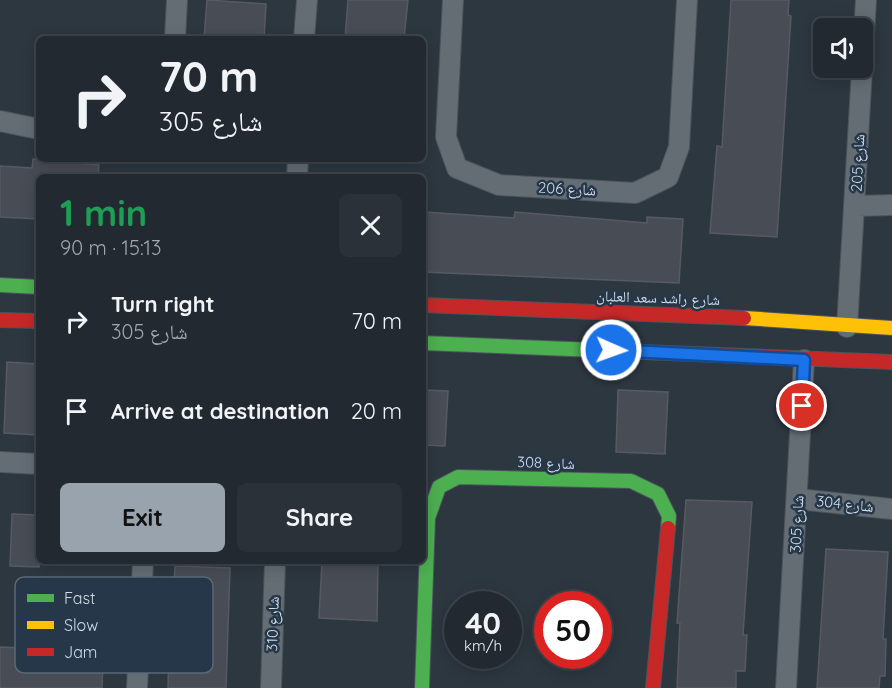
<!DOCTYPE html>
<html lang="en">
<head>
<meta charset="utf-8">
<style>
	:root { --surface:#222930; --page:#2a3138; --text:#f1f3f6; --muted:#a2a6ab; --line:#3f454c; --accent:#98a3ad }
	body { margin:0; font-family:Quicksand,"Noto Naskh Arabic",sans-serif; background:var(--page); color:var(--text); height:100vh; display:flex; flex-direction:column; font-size:22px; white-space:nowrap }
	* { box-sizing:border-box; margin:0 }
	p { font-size:20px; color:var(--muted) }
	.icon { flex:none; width:33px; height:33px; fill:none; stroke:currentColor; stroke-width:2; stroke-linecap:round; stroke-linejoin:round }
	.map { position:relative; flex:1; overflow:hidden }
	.panel { position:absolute; left:36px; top:174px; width:390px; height:390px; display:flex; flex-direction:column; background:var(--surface); border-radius:9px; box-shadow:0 3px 15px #0003,0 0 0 2px var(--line) }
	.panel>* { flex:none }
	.banner { position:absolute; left:36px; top:36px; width:390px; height:126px; border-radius:9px; box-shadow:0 3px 15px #0003,0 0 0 2px var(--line); background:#222930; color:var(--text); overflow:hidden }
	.fabs { position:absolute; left:813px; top:18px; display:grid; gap:12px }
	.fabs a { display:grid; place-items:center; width:60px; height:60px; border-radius:9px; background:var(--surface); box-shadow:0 3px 15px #0003,0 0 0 2px var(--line); font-size:30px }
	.speed { position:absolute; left:444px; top:591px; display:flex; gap:12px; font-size:30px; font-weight:700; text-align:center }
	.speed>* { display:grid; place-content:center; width:78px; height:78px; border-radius:50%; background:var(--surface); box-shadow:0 3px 15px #0003,0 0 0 2px var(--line); line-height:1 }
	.speed small { font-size:15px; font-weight:400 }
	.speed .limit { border:9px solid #d22; background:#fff; color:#111 }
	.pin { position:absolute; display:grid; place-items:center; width:51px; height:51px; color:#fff; margin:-26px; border:3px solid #fff; border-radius:50%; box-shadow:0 2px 6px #0007 }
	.me { position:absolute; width:66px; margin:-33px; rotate:92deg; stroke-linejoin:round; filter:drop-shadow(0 0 4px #0008) }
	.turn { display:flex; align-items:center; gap:21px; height:126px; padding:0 24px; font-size:27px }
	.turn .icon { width:78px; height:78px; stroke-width:2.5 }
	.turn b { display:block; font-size:42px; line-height:51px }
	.round { display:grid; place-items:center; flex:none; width:63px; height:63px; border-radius:9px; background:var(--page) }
	.headline { display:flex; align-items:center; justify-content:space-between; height:102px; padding:0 24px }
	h1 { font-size:36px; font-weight:700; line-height:45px; color:#1e9e55 }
	.action { display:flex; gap:12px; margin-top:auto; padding:12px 24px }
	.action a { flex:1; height:69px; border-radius:9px; background:var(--accent); color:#111; font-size:24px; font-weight:700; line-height:69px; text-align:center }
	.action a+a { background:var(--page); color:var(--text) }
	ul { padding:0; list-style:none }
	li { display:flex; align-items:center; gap:18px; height:90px; padding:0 24px }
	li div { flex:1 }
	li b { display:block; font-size:22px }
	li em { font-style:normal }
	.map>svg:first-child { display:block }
	.building { fill:#484c54; stroke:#575a63; stroke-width:1.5 }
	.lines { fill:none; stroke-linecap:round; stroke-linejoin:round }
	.street-casing { stroke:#4b545c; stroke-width:22 }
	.fast-casing { stroke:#4b545c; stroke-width:16 }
	.slow-casing { stroke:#4b545c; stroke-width:16 }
	.jam-casing { stroke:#4b545c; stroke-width:16 }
	.street { stroke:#646d74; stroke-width:20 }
	.fast { stroke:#4caf50; stroke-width:14 }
	.slow { stroke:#ffc107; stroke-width:14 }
	.jam { stroke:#c62828; stroke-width:14 }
	.route-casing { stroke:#114b97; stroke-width:15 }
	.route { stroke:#1a73e8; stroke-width:10 }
	.labels { text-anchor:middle; stroke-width:5; stroke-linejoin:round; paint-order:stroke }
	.street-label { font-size:15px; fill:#d2dde8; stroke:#253748 }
	.key { fill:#253748; stroke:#596978; stroke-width:1.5 }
	.key-label { font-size:16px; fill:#d2dde8 }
</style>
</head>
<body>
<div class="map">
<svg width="892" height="688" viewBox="0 0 892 688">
	<rect width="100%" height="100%" fill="#2d3740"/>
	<!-- building -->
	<path class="building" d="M207,0L266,4L264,39H204Z
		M348,0H408L404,39H345Z
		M731,0H789L788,15L791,16L777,237L710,233L717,146L722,147Z
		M33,159L99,165L98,177H39V219L0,217V166L32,168Z
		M424,212L514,218L515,212L647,223V217L683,219L679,283L423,272Z
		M7,362L39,364L38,435L4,433Z
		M423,390L448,391L445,446L423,445Z
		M618,390L668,392L665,454L616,452Z
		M686,500L752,502L743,635H747L745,671H736V688H677L680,623H677Z
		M12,514L39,515V567L10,566Z
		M826,549L888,552L883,639H886L885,676H880L879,688H817Z
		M322,561H378L377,621L319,618Z
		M175,566L230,568L226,688H168L170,609H173Z
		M0,647L46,649V655L103,658L102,688H0Z"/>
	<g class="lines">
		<defs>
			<path id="street" d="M453,0L446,137L457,168L499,185L635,193L668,177L679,147L687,0
				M175,39L177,0
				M304,39L307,0
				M0,121L39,129
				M297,177L298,159
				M856,206L892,205
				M847,327L866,0
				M0,462L39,464
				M798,499L892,509
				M137,688L143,561
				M271,688L275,561
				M786,688L804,360"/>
			<path id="fast" d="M0,285L39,287
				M423,343L668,353
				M422,688L428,518L439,487L458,477L631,481L658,494L669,516L668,528"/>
			<path id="slow" d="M744,318L892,328"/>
			<path id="jam" d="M423,305L744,318
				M0,320L39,321
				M668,353L892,362
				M653,688L668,528"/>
		</defs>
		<!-- street casing -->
		<use href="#street" class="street-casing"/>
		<!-- fast casing -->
		<use href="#fast" class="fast-casing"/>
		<!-- slow casing -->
		<use href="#slow" class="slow-casing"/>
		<!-- jam casing -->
		<use href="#jam" class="jam-casing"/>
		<!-- street -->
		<use href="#street" class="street"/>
		<!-- fast -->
		<use href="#fast" class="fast"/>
		<!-- slow -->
		<use href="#slow" class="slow"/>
		<!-- jam -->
		<use href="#jam" class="jam"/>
	</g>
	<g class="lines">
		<defs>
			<path id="route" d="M611,350L804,360L802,406"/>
		</defs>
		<!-- route casing -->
		<use href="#route" class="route-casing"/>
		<!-- route -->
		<use href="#route" class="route"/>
	</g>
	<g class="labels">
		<!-- street labels -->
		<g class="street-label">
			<text transform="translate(858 163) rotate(-87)" y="5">شارع 205</text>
			<text transform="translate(567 189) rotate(3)" y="5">شارع 206</text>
			<text transform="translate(658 298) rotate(2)" y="5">شارع راشد سعد العلبان</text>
			<text transform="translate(546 463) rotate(2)" y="5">شارع 308</text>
			<text transform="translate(845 504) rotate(6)" y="5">شارع 304</text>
			<text transform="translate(797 524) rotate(-87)" y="5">شارع 305</text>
			<text transform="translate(273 624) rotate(-88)" y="5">شارع 310</text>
		</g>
	</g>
	<!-- legend -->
	<rect x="15" y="577" width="198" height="96" rx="9" class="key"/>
	<rect x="27" y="594" width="27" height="8" fill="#4caf50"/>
	<rect x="27" y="621" width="27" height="8" fill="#ffc107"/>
	<rect x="27" y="648" width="27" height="8" fill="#c62828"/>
	<g class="key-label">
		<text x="64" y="604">Fast</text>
		<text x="64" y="631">Slow</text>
		<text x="64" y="658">Jam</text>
	</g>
</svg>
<div class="fabs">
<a><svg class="icon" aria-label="sound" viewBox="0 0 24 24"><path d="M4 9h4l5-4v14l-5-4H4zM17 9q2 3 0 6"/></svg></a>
</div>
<div class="speed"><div>40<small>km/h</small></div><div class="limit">50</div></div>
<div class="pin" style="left:802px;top:406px;background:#d93025"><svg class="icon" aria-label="arrive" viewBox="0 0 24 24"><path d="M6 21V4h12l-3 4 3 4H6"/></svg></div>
<svg class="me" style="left:611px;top:350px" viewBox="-20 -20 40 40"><circle r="17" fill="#1a73e8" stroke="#fff" stroke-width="3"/><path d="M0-11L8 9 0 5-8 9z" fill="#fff"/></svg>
<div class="banner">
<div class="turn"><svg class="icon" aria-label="right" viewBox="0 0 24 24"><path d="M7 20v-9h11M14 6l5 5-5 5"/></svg><div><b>70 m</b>شارع 305</div></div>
</div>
<section class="panel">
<div class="headline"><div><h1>1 min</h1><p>90 m · 15:13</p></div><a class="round"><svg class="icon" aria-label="close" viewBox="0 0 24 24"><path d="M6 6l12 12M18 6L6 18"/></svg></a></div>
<ul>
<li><svg class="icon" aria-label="right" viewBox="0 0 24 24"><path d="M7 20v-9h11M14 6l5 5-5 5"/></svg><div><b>Turn right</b><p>شارع 305</p></div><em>70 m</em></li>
<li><svg class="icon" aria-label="arrive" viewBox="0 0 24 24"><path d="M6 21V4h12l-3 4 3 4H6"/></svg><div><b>Arrive at destination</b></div><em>20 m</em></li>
</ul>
<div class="action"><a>Exit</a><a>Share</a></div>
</section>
</div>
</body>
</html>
